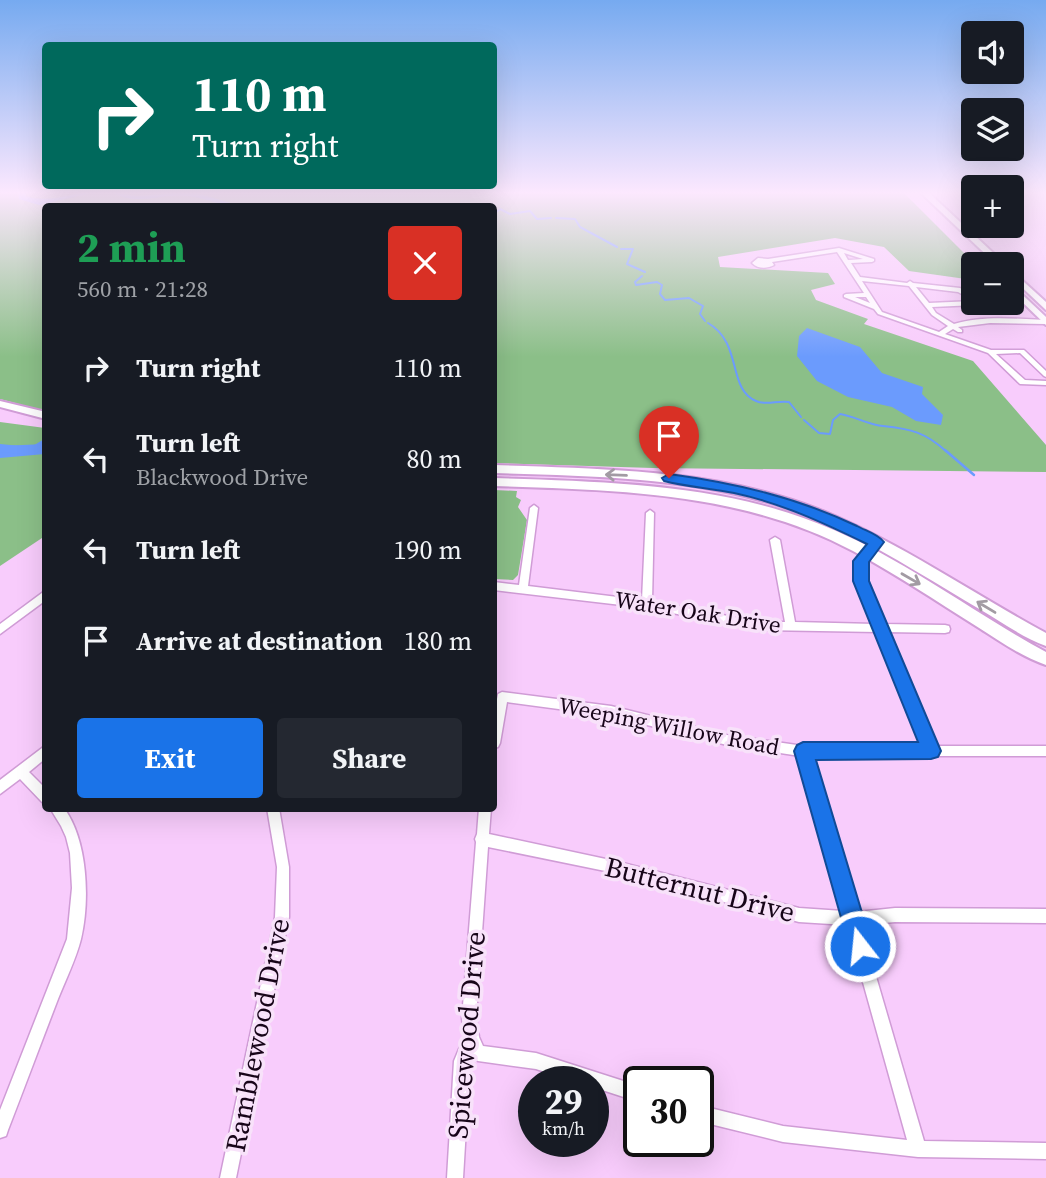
<!DOCTYPE html>
<html lang="en">
<head>
<meta charset="utf-8">
<style>
	:root { --surface:#171b24; --page:#242831; --text:#f1f3f6; --muted:#9ea1a6; --accent:#1a73e8 }
	body { margin:0; font-family:"Source Serif 4",serif; background:var(--page); color:var(--text); height:100vh; display:flex; flex-direction:column; font-size:26px; white-space:nowrap }
	* { box-sizing:border-box; margin:0 }
	p { font-size:23px; color:var(--muted) }
	.icon { flex:none; width:38px; height:38px; fill:none; stroke:currentColor; stroke-width:2; stroke-linecap:round; stroke-linejoin:round }
	.map { position:relative; flex:1; overflow:hidden }
	.sheet { position:absolute; left:42px; top:203px; width:455px; height:609px; display:flex; flex-direction:column; background:var(--surface); border-radius:7px; box-shadow:0 7px 28px #0002 }
	.sheet>* { flex:none }
	.banner { position:absolute; left:42px; top:42px; width:455px; height:147px; border-radius:7px; box-shadow:0 7px 28px #0002; background:#00695c; color:#fff; overflow:hidden }
	.controls { position:absolute; left:961px; top:21px; display:grid; gap:14px }
	.controls a { display:grid; place-items:center; width:63px; height:63px; border-radius:7px; background:var(--surface); box-shadow:0 7px 28px #0002; font-size:35px }
	.speed { position:absolute; left:518px; top:1066px; display:flex; gap:14px; font-size:35px; font-weight:700; text-align:center }
	.speed>* { display:grid; place-content:center; width:91px; height:91px; border-radius:50%; background:var(--surface); box-shadow:0 7px 28px #0002; line-height:1 }
	.speed small { font-size:18px; font-weight:400 }
	.speed .limit { border:4px solid #111; border-radius:10px; background:#fff; color:#111 }
	.pin { position:absolute; display:grid; place-items:center; width:60px; height:60px; color:#fff; margin:-72px -30px; border-radius:50% 50% 50% 0; rotate:-45deg; box-shadow:0 0 7px #0007 }
	.pin .icon { rotate:45deg }
	.me { position:absolute; width:77px; margin:-38px; rotate:344deg; stroke-linejoin:round; filter:drop-shadow(0 0 5px #0008) }
	.turn { display:flex; align-items:center; gap:24px; height:147px; padding:0 35px; font-size:32px }
	.turn .icon { width:91px; height:91px; stroke-width:2.5 }
	.turn b { display:block; font-size:49px; line-height:60px }
	.round { display:grid; place-items:center; flex:none; width:74px; height:74px; border-radius:7px; background:var(--page) }
	.overview { display:flex; align-items:center; justify-content:space-between; height:119px; padding:0 35px }
	h1 { font-size:42px; font-weight:700; line-height:52px; color:#1e9e55 }
	.cta { display:flex; gap:14px; margin-top:auto; padding:14px 35px }
	.cta a { flex:1; height:80px; border-radius:7px; background:var(--accent); color:#fff; font-size:28px; font-weight:700; line-height:80px; text-align:center }
	.cta a+a { background:var(--page); color:var(--text) }
	ul { padding:0; list-style:none }
	li { display:flex; align-items:center; gap:21px; height:91px; padding:0 35px }
	li div { flex:1 }
	li b { display:block; font-size:26px }
	li em { font-style:normal }
	.map>svg:first-child { display:block }
	.green { fill:#8bbf88 }
	.water { fill:#6b9bfd }
	.lines { fill:none; stroke-linecap:round; stroke-linejoin:round }
	.stream-far1 { stroke:#6b9bfd; stroke-width:2 }
	.stream { stroke:#6b9bfd; stroke-width:2.5 }
	.river { fill:#6b9bfd; fill-rule:evenodd }
	.street-casing { stroke:#d09cd6; stroke-width:3 }
	.secondary-casing { stroke:#d09cd6; stroke-width:4 }
	.street { fill:#fff; fill-rule:evenodd }
	.secondary { fill:#fff; fill-rule:evenodd }
	.oneway { stroke:#a29ba3 }
	.route { fill:#1a73e8; stroke:#114b97; stroke-width:2 }
	.labels { text-anchor:middle; stroke-width:7; stroke-linejoin:round; paint-order:stroke }
	.street-label { font-size:23px; fill:#170519; stroke:#f8e2fa }
	.near-street-label { font-size:28px; fill:#170519; stroke:#f8e2fa }
</style>
</head>
<body>
<div class="map">
<svg width="1046" height="1178" viewBox="0 0 1046 1178">
	<rect width="100%" height="100%" fill="#f8ccfc"/>
	<!-- green -->
	<path class="green" d="M0,192H903L975,264L973,280L909,271L884,247L835,238L718,257L720,267L828,273L835,284L811,290L816,300L868,319L864,324L973,361L1046,445V472L653,468L494,463V206H46L45,411L0,399Z
		M0,422L45,428V536L0,566Z
		M494,490L517,491L516,497L521,500L518,507L527,520L518,575L513,580L494,579Z"/>
	<!-- water -->
	<path class="water" d="M807,328L860,347L882,373L923,387L922,394L943,415L941,425L916,421L892,407L848,397L817,381L797,356L799,336Z
		M45,444V454L0,458V446Z"/>
	<g class="lines">
		<!-- stream-far1 -->
		<path class="stream-far1" d="M494,214L500,209L510,214L530,211L537,219L551,218
			M556,218L575,219L580,227L617,247
			M621,249H633L627,264L645,272
			M642,276L635,282L636,285L657,282L662,285L660,294L665,300L689,298L703,306L700,314L705,321
			M708,323C743,343 727,389 756,401C766,406 778,400 789,402L801,417
			M804,420L819,433L830,434L833,420L840,414C854,416 869,425 883,426C911,429 925,432 947,452"/>
		<!-- stream -->
		<path class="stream" d="M945,450L974,475"/>
		<!-- river -->
		<path class="river" d="M18,192H26V196C49,204 72,192 96,192L39,205L19,199Z
			M112,192L136,196L193,192L241,206C222,208 206,197 187,196C161,193 137,207 112,192Z
			M46,438V448L33,455L0,452V444L31,447Z"/>
		<defs>
			<path id="street" d="M839,248L874,259V261L872,262L851,263L860,277L907,283L910,281L913,283L960,288L973,295V300L958,292L916,287L929,303L973,301V303H979L976,305L932,307L936,313L954,324C983,315 1016,319 1046,320V324L990,323L958,327L962,330V332H958L953,329L945,334L991,350H1024L1046,371V377L1044,376L1020,353L996,354L1025,380L1046,381V385L1020,384L988,353L878,314L874,309L844,297V295L846,294L864,293L837,252L772,262L774,265C767,269 758,269 752,263L758,258L768,259ZM844,253L863,259L848,260ZM862,281L909,286L932,315L948,326L939,332L882,312ZM855,297H866L870,303Z
				M534,505L538,508L528,586L642,600L646,513L650,510L654,513L652,601L758,622H785L770,540L775,537L780,540L795,622L874,624L856,581V561L867,546H873L875,548L866,561V581L884,624L945,625L949,626L950,629L949,632L945,633L887,632L935,746H1046V756H811L857,912L895,908L1046,909V923L895,922L861,925L924,1141L1046,1143V1159L918,1157L783,1142L710,1124L698,1125V1109L710,1108L783,1126L907,1140L847,925L799,922L615,873L488,847L476,1018L479,1037L483,1046L536,1053L639,1086V1102L593,1087V1082H576L536,1069L478,1061L473,1058L472,1056L470,1061L463,1178H447L454,1061L464,1037L462,1018L476,842L475,839L477,834L479,808H491L489,834L615,861L799,908L843,911L800,756L727,745L611,716L507,702L500,743L498,747L494,748V714L498,694L502,692L611,706L727,735L804,746H923L877,632L758,630L647,608L494,590V582L519,585L530,508Z
				M46,590V600L0,634V624Z
				M46,745V758L29,772L46,789V804L42,802L20,779L0,794V780Z
				M50,808H64C88,841 90,900 81,939C76,959 66,979 58,999C41,1043 25,1086 8,1130L6,1136L0,1138V1110L67,939L72,888L70,853L66,837L61,826Z
				M267,808H279L289,867V917L236,1178H220L275,917L277,867Z"/>
			<path id="secondary" d="M920,192H928L1005,264H996Z
				M1012,271L1046,302V310L1012,278Z
				M1012,285L1046,317V325L1012,292Z
				M0,401L46,412V419L0,407Z
				M494,465C604,469 714,469 818,509C898,541 970,592 1046,633V646C1023,638 1002,622 981,610C937,584 893,556 847,533C737,477 615,477 494,473Z
				M494,478C608,482 727,483 834,530C908,562 974,613 1046,652V665C1022,657 998,640 976,626C936,601 896,574 853,551C743,492 616,490 494,486Z"/>
		</defs>
		<!-- street casing -->
		<use href="#street" class="street-casing"/>
		<!-- secondary casing -->
		<use href="#secondary" class="secondary-casing"/>
		<!-- street -->
		<use href="#street" class="street"/>
		<!-- secondary -->
		<use href="#secondary" class="secondary"/>
	</g>
	<!-- one-way arrows -->
	<defs><path id="oneway-shaft" d="M-6 0H5M1.5-3L5.5 0L1.5 3" fill="none" stroke-width="1.6" stroke-linecap="round" stroke-linejoin="round" transform="scale(1.75)"/></defs>
	<g class="oneway">
		<use href="#oneway-shaft" transform="translate(616 475) rotate(-178)"/>
		<use href="#oneway-shaft" transform="translate(911 579) rotate(30)"/>
		<use href="#oneway-shaft" transform="translate(986 607) rotate(-149)"/>
	</g>
	<!-- sky -->
	<linearGradient id="sky" x2="0" y2="1"><stop stop-color="#76aaf0"/><stop offset="0.54" stop-color="#fce8fe"/><stop offset="1" stop-color="#fce8fe" stop-opacity="0"/></linearGradient>
	<rect width="1046" height="357" fill="url(#sky)"/>
	<!-- route -->
	<path class="route" d="M669,474C735,483 796,497 857,526C866,531 878,534 884,542L869,562V581L941,751L938,757L931,759L816,760L872,946L868,954L860,958L852,954L849,946L794,751L797,745L803,742H918L853,581V561L867,544C824,523 781,503 734,493C711,488 687,487 664,481L662,478Z"/>
	<g class="labels">
		<!-- street labels -->
		<g class="street-label">
			<text transform="translate(698 612) rotate(9)" y="8">Water Oak Drive</text>
			<text transform="translate(669 726) rotate(11)" y="8">Weeping Willow Road</text>
		</g>
		<!-- near-street labels -->
		<g class="near-street-label">
			<text transform="translate(700 889) rotate(14)" y="10">Butternut Drive</text>
			<text transform="translate(257 1035) rotate(-79)" y="10">Ramblewood Drive</text>
			<text transform="translate(466 1035) rotate(-85)" y="10">Spicewood Drive</text>
		</g>
	</g>
</svg>
<div class="controls">
<a><svg class="icon" aria-label="sound" viewBox="0 0 24 24"><path d="M4 9h4l5-4v14l-5-4H4zM17 9q2 3 0 6"/></svg></a>
<a><svg class="icon" aria-label="layers" viewBox="0 0 24 24"><path d="M12 4l9 5-9 5-9-5zM3 14l9 5 9-5"/></svg></a>
<a>+</a>
<a>−</a>
</div>
<div class="speed"><div>29<small>km/h</small></div><div class="limit">30</div></div>
<div class="pin" style="left:669px;top:478px;background:#d93025"><svg class="icon" aria-label="arrive" viewBox="0 0 24 24"><path d="M6 21V4h12l-3 4 3 4H6"/></svg></div>
<svg class="me" style="left:860px;top:946px" viewBox="-20 -20 40 40"><circle r="17" fill="#1a73e8" stroke="#fff" stroke-width="3"/><path d="M0-11L8 9 0 5-8 9z" fill="#fff"/></svg>
<div class="banner">
<div class="turn"><svg class="icon" aria-label="right" viewBox="0 0 24 24"><path d="M7 20v-9h11M14 6l5 5-5 5"/></svg><div><b>110 m</b>Turn right</div></div>
</div>
<section class="sheet">
<div class="overview"><div><h1>2 min</h1><p>560 m · 21:28</p></div><a class="round" style="background:#d93025;color:#fff"><svg class="icon" aria-label="close" viewBox="0 0 24 24"><path d="M6 6l12 12M18 6L6 18"/></svg></a></div>
<ul>
<li><svg class="icon" aria-label="right" viewBox="0 0 24 24"><path d="M7 20v-9h11M14 6l5 5-5 5"/></svg><div><b>Turn right</b></div><em>110 m</em></li>
<li><svg class="icon" aria-label="left" viewBox="0 0 24 24"><path d="M17 20v-9H6M10 6l-5 5 5 5"/></svg><div><b>Turn left</b><p>Blackwood Drive</p></div><em>80 m</em></li>
<li><svg class="icon" aria-label="left" viewBox="0 0 24 24"><path d="M17 20v-9H6M10 6l-5 5 5 5"/></svg><div><b>Turn left</b></div><em>190 m</em></li>
<li><svg class="icon" aria-label="arrive" viewBox="0 0 24 24"><path d="M6 21V4h12l-3 4 3 4H6"/></svg><div><b>Arrive at destination</b></div><em>180 m</em></li>
</ul>
<div class="cta"><a>Exit</a><a>Share</a></div>
</section>
</div>
</body>
</html>
